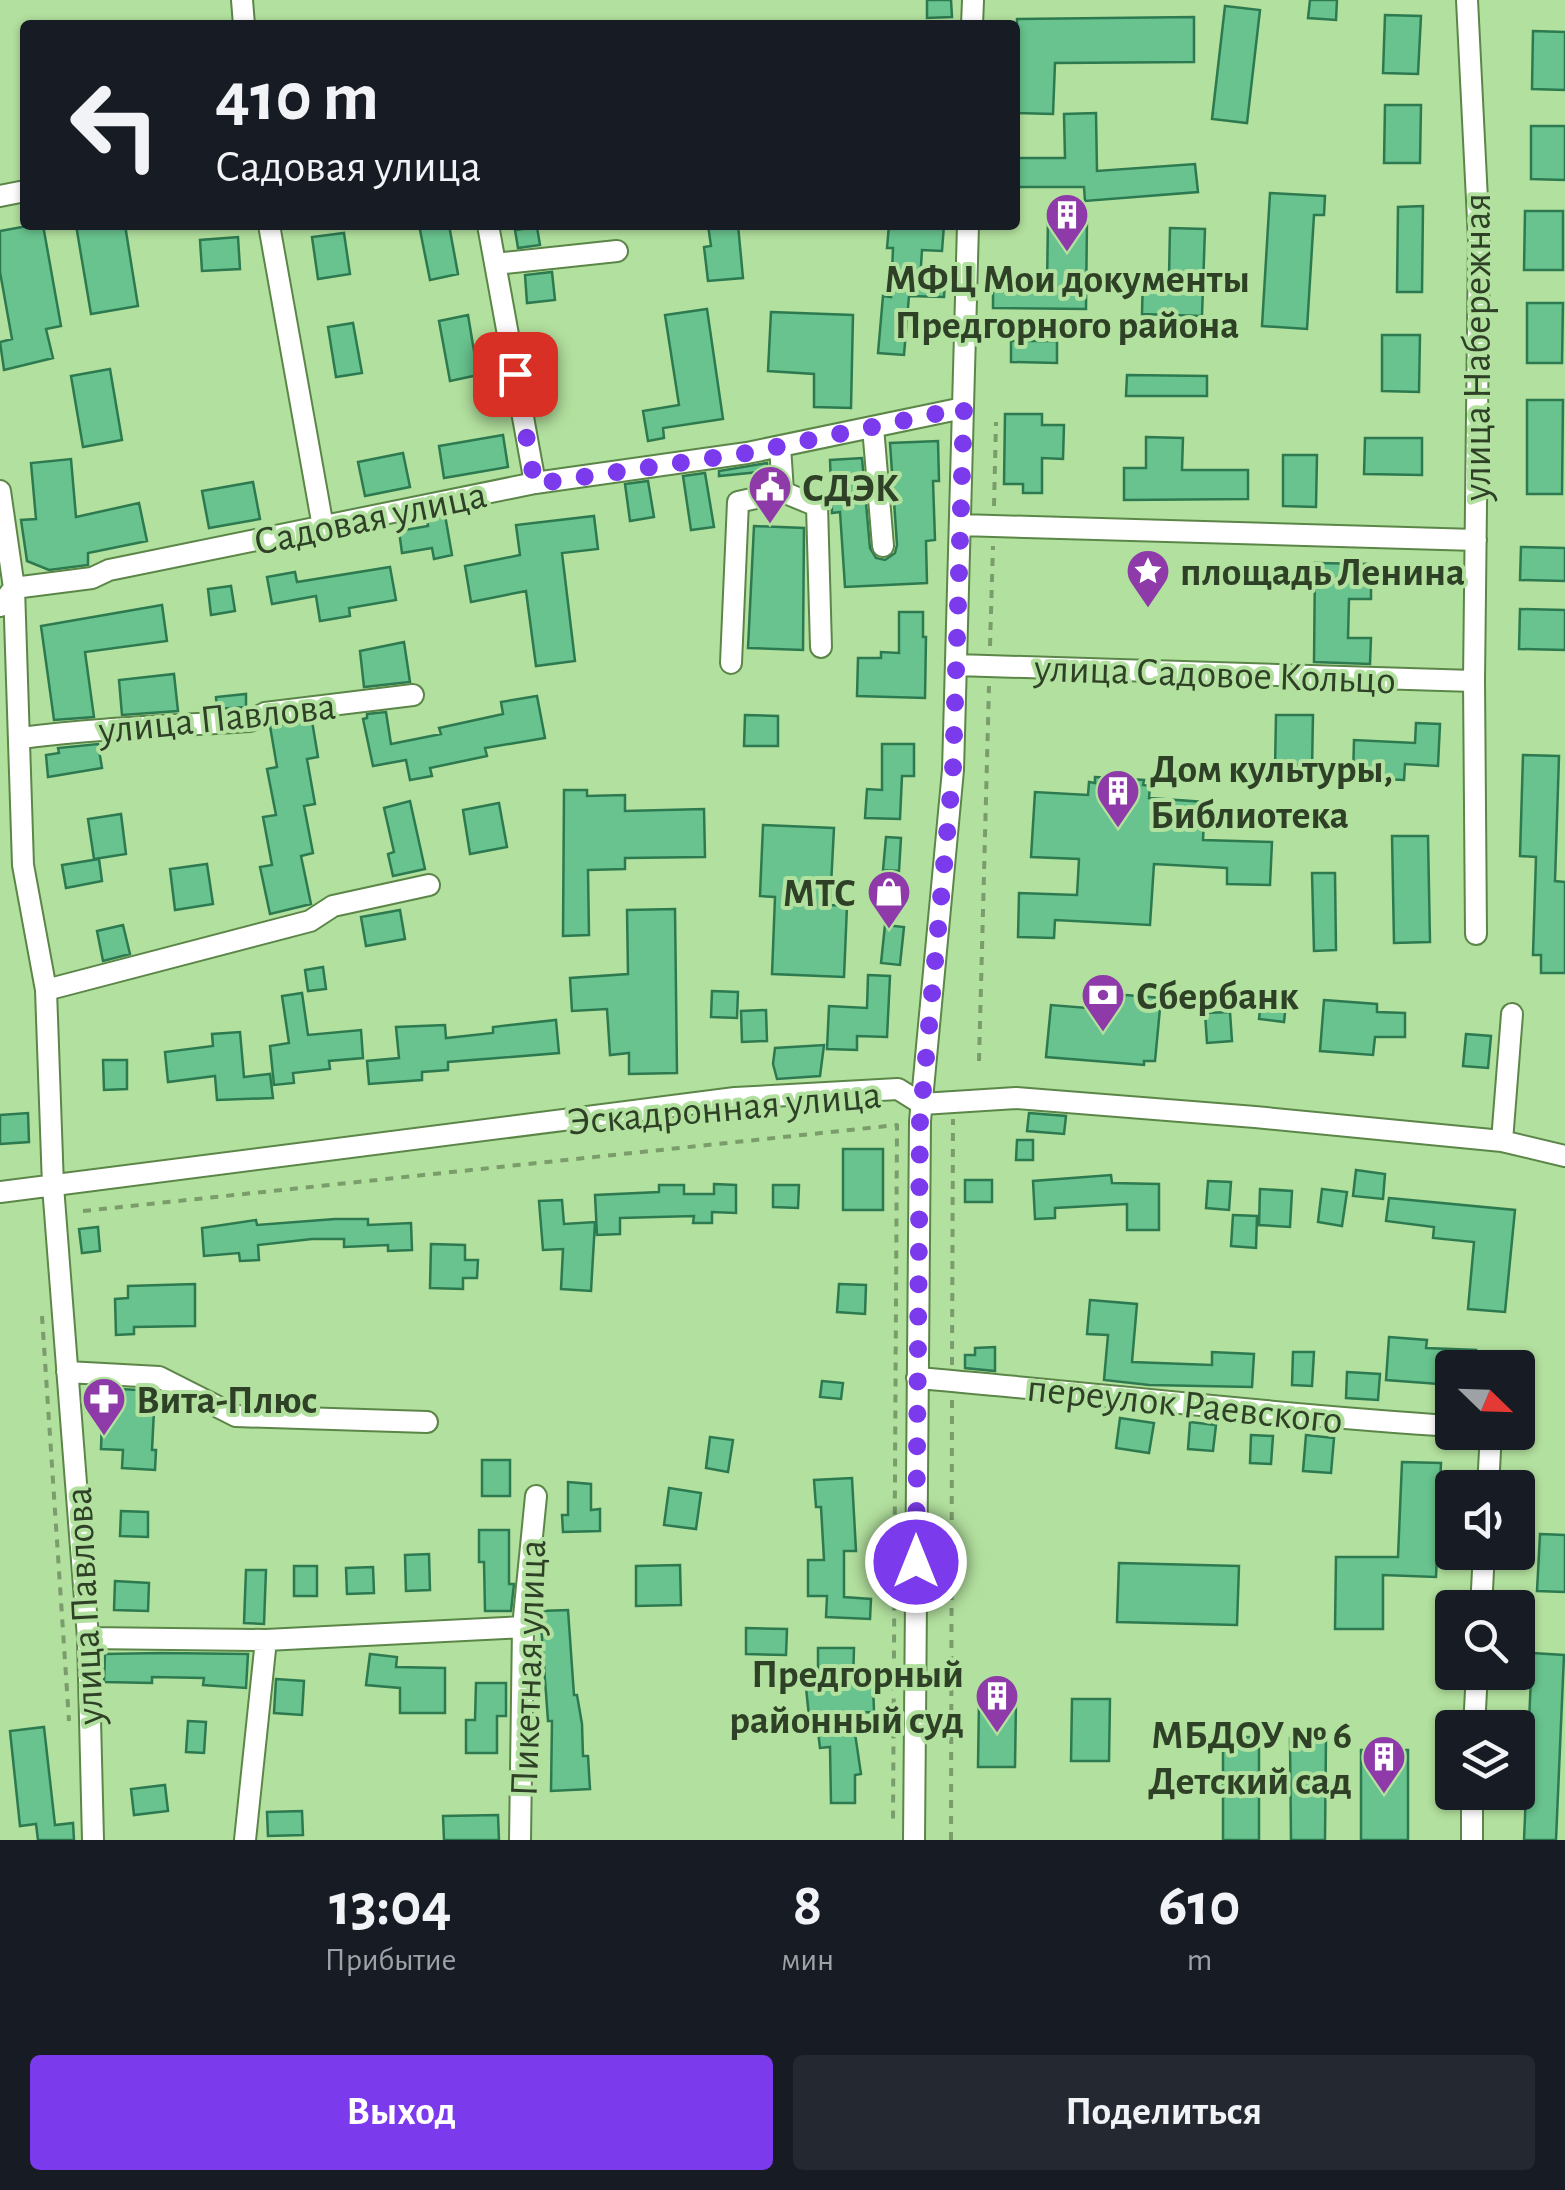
<!DOCTYPE html>
<html lang="ru">
<head>
<meta charset="utf-8">
<style>
	:root { --surface:#171b24; --page:#242831; --text:#f1f3f6; --muted:#9ea1a6; --accent:#7c3aed }
	body { margin:0; font-family:"Alegreya Sans",sans-serif; background:var(--page); color:var(--text); height:100vh; display:flex; flex-direction:column; font-size:38px; white-space:nowrap }
	* { box-sizing:border-box; margin:0 }
	p { font-size:32px; color:var(--muted) }
	.icon { flex:none; width:55px; height:55px; fill:none; stroke:currentColor; stroke-width:2; stroke-linecap:round; stroke-linejoin:round }
	.map { position:relative; height:1840px; overflow:hidden }
	.details { display:flex; flex-direction:column; background:var(--surface); flex:1 }
	.details>* { flex:none }
	.banner { position:absolute; left:20px; top:20px; width:1000px; height:210px; border-radius:10px; box-shadow:0 2px 8px #0004; background:#171b24; color:var(--text); overflow:hidden }
	.needle { width:65px; rotate:113deg }
	.tools { position:absolute; left:1435px; top:1350px; display:grid; gap:20px }
	.tools a { display:grid; place-items:center; width:100px; height:100px; border-radius:10px; background:var(--surface); box-shadow:0 2px 8px #0004; font-size:50px }
	.pin { position:absolute; display:grid; place-items:center; width:85px; height:85px; color:#fff; margin:-42px; border-radius:20px; box-shadow:0 5px 15px #0006 }
	.me { position:absolute; width:110px; margin:-55px; rotate:0deg; stroke-linejoin:round; filter:drop-shadow(0 0 8px #0008) }
	.turn { display:flex; align-items:center; gap:35px; height:210px; padding:0 30px; font-size:45px }
	.turn .icon { width:130px; height:130px; stroke-width:2.5 }
	.turn b { display:block; font-size:70px; line-height:85px }
	.eta { display:flex; justify-content:space-evenly; align-items:center; height:170px; text-align:center }
	.eta b { font-size:60px; font-weight:700; line-height:70px }
	.cta { display:flex; gap:20px; margin-top:auto; padding:20px 30px }
	.cta a { flex:1; height:115px; border-radius:10px; background:var(--accent); color:#fff; font-size:40px; font-weight:700; line-height:115px; text-align:center }
	.cta a+a { background:var(--page); color:var(--text) }
	.map>svg:first-child { display:block }
	.building { fill:#68c38e; stroke:#2d7a50; stroke-width:2.5 }
	.lines { fill:none; stroke-linecap:round; stroke-linejoin:round }
	.minor-casing { stroke:#5b8648; stroke-width:24 }
	.path { stroke:#7b9d6c; stroke-width:4; stroke-dasharray:8 8; stroke-linecap:butt }
	.minor { stroke:#fff; stroke-width:20 }
	.route { stroke:#7c3aed; stroke-width:18; stroke-dasharray:0 32.4 }
	.labels { text-anchor:middle; stroke-width:8; stroke-linejoin:round; paint-order:stroke }
	.poi-label { font-size:40px; font-weight:bold; fill:#2e4026; stroke:#b2e09e; text-anchor:start }
	.street-label { font-size:40px; fill:#2e4026; stroke:#b2e09e }
</style>
</head>
<body>
<div class="map">
<svg width="1565" height="1840" viewBox="0 0 1565 1840">
	<rect width="100%" height="100%" fill="#b2e09e"/>
	<!-- building -->
	<path class="building" d="M927,0H951L952,17L927,18Z
		M1310,0H1337L1336,20L1308,18Z
		M1225,6L1260,10L1247,123L1212,119Z
		M1385,15L1421,16L1418,74L1383,73Z
		M1194,17V62L1055,63L1053,114L1015,113L1017,19Z
		M1533,31L1565,32V90L1532,89Z
		M1385,105H1421L1420,163H1384Z
		M1096,113L1097,171L1195,164L1198,192L1085,201L1084,187H1015V158H1065L1064,114Z
		M1531,126H1565V180L1531,179Z
		M1270,193L1325,196L1324,215H1314L1307,329L1262,326Z
		M1423,206L1422,292H1397L1398,207Z
		M1525,211H1563V270H1524Z
		M1048,217L1087,218L1086,309L993,308V288H1047Z
		M33,225H43L61,326L46,329L53,358L4,370L0,342L12,339L0,272V231Z
		M76,225H125L138,306L91,314Z
		M419,225H449L458,274L430,280Z
		M708,225H738L743,278L708,281L704,247L711,246Z
		M889,225H944L942,251L922,250L920,281L945,282L944,297L909,296L904,355L878,353L883,296L891,297L893,248H887Z
		M537,227L540,245L518,248L515,230Z
		M1170,228L1205,229L1202,316L1142,314L1143,276L1169,277Z
		M344,233L350,274L318,279L312,237Z
		M238,237L240,269L202,271L200,240Z
		M552,272L555,300L527,303L525,275Z
		M1527,303H1563L1562,363H1527Z
		M707,309L723,419L663,428L664,438L648,441L643,411L679,405L665,315Z
		M771,312L853,315L851,408L814,407V374L768,371Z
		M468,315L478,375L450,381L439,321Z
		M353,323L362,373L336,377L328,327Z
		M1382,335H1420L1419,392L1382,391Z
		M1011,341H1057V363L1011,362Z
		M110,369L122,440L83,447L71,376Z
		M1127,375L1207,376V396H1126Z
		M1527,400H1563L1562,494H1527Z
		M1005,414H1042V425H1064L1063,459L1042,458V493H1023V484H1004Z
		M503,435L508,467L444,478L439,446Z
		M1146,437L1183,438L1182,470H1248V499L1124,500V468H1146Z
		M1365,438H1422V475L1364,474Z
		M938,441L939,481H933L935,540L926,541L927,583L845,587L840,512L832,513L830,460L862,458L870,548L876,558L885,560L895,553L897,545L890,443Z
		M403,453L410,487L365,496L358,462Z
		M1283,455H1317L1316,507L1283,506Z
		M71,459L76,517L139,503L147,541L88,553V565L49,570L27,561L21,520L36,519L31,463Z
		M767,463L768,471L719,476V471Z
		M705,473L714,527L691,530L683,476Z
		M648,481L654,517L630,521L625,484Z
		M253,482L260,519L209,528L202,491Z
		M445,515L452,555L434,559L432,548L402,553L399,531L428,526L427,519Z
		M594,516L598,549L562,553L575,661L536,666L526,591L471,602L465,566L520,555L516,525Z
		M754,526L804,528L803,650L748,648Z
		M1521,547L1565,548V581L1520,580Z
		M1315,563L1371,564V599H1349L1348,638H1371L1370,664L1314,662Z
		M390,567L396,600L349,608L350,616L320,621L316,596L272,604L267,577L295,572L297,582Z
		M231,586L235,611L211,615L208,589Z
		M162,605L167,641L85,652L94,717L54,720L41,626Z
		M1520,609L1565,610V650L1519,649Z
		M899,612H923V637H926L925,698L857,696L858,658H881V652L899,653Z
		M404,642L410,682L364,687L360,651Z
		M174,674L178,711L122,715L119,680Z
		M246,694V707L217,709L216,697Z
		M537,696L545,738L485,748L487,756L430,768L432,776L410,780L406,760L373,766L363,719L367,718V714L386,712L391,744L441,734L439,728L503,714L501,702Z
		M745,715L778,716V746H744Z
		M1276,715H1313L1312,770L1275,769Z
		M312,721L318,757L307,759L315,804L304,806L313,853L301,856L311,904L270,914L260,867L272,865L263,817L276,815L267,769L277,767L270,726Z
		M1416,723L1440,724L1438,766L1405,764L1404,780L1353,778L1354,740L1415,743Z
		M98,744L102,768L48,777L46,755L59,753L58,748Z
		M882,744H914V776H902L900,819L865,818L867,789L882,790Z
		M1523,755L1559,756L1555,881L1565,882V973H1541V955H1533L1536,857L1520,856Z
		M1095,777L1144,780L1143,785L1150,786L1149,798L1205,802L1203,840L1272,842L1270,885L1227,884V868L1154,864L1150,925L1055,920L1054,938L1018,937L1019,893L1077,895L1079,859L1031,857L1035,792L1088,795L1089,782L1095,783Z
		M564,790H587V796L625,795V811L704,809L705,857L625,858V869L588,870L589,935L563,936Z
		M410,801L425,869L393,876L388,854L394,852L384,808Z
		M499,803L507,847L470,854L463,810Z
		M121,814L126,854L94,859L88,819Z
		M763,825L834,828L830,905L847,906L844,977L772,974L775,897L760,896Z
		M1392,836H1428L1430,942L1394,943Z
		M886,837L901,838L899,871L883,870Z
		M99,859L102,881L66,888L62,865Z
		M207,864L213,904L175,910L170,869Z
		M1312,873H1335L1336,950L1314,951Z
		M675,909L677,1073L629,1074V1053L610,1055L607,1009L572,1011L570,978L628,974L627,910Z
		M400,910L405,939L366,946L361,917Z
		M123,925L130,954L103,961L97,931Z
		M885,925L904,927L900,965L881,963Z
		M323,967L326,989L308,991L305,970Z
		M868,975L890,976L887,1037L857,1036V1050L827,1049L829,1006L867,1008Z
		M712,991L738,992L737,1018L711,1017Z
		M302,993L308,1035L361,1030L363,1058L329,1061L330,1069L293,1073L294,1083L274,1085L270,1046L289,1043L282,996Z
		M1101,993L1161,998L1155,1061H1144V1065L1046,1057L1051,1005L1100,1009Z
		M1262,993L1287,995L1284,1022L1259,1019Z
		M1324,1000L1377,1004V1012L1405,1013V1037H1375L1373,1055L1320,1051Z
		M766,1010L767,1041L742,1042L741,1011Z
		M1230,1012L1232,1041L1207,1043L1205,1013Z
		M556,1020L559,1053L448,1062V1070L422,1072V1080L369,1084L367,1061L399,1058L396,1027L445,1025L446,1038L493,1033V1027Z
		M240,1032L244,1077L270,1074L273,1098L217,1100L215,1076L168,1082L165,1052L213,1046L212,1034Z
		M1466,1034L1491,1036L1488,1068L1463,1066Z
		M824,1045L820,1076L777,1079L773,1064L775,1048Z
		M103,1060H127V1089L104,1090Z
		M28,1113L29,1142L0,1144V1115Z
		M1029,1113L1066,1116L1064,1134L1027,1131Z
		M1017,1140H1033V1160H1016Z
		M843,1149H883V1210H843Z
		M1356,1170L1385,1174L1383,1199L1353,1196Z
		M1111,1175L1112,1183L1159,1184V1230H1127V1204L1055,1208V1218L1035,1219L1033,1181Z
		M965,1180H992V1202H965Z
		M1208,1181L1231,1182L1229,1210L1206,1208Z
		M714,1184L736,1185V1213L712,1212V1223H693L694,1216L620,1218V1234L597,1235L595,1195L659,1192V1185H684V1194H714Z
		M773,1185H799L798,1208L773,1207Z
		M1260,1189L1292,1191L1290,1227L1259,1225Z
		M1322,1189L1347,1192L1342,1226L1318,1222Z
		M1389,1198L1515,1210L1505,1312L1468,1309L1474,1242L1433,1238L1434,1227L1386,1221Z
		M562,1200L564,1224L595,1222L591,1291L561,1289L563,1249L543,1250L539,1201Z
		M1233,1215L1257,1216L1256,1248L1231,1246Z
		M335,1219H368V1225L411,1223L412,1250L388,1251V1245L344,1247V1239H312L258,1245L259,1260L240,1261L239,1253L204,1256L202,1228L256,1220L257,1225Z
		M98,1227L100,1251L82,1253L79,1229Z
		M431,1244L465,1245V1260H478L477,1278H463V1289L430,1288Z
		M195,1284V1326L134,1327V1334L116,1335L115,1299L128,1298V1286Z
		M839,1284L866,1285L865,1314L837,1312Z
		M1090,1300L1137,1304L1132,1362L1212,1365V1352L1254,1354L1252,1387L1149,1385L1104,1380L1108,1335L1087,1334Z
		M1389,1337L1427,1340L1426,1348L1476,1350L1475,1368H1452V1385L1386,1380Z
		M995,1347V1371L965,1368V1355H975V1348Z
		M1293,1352H1314L1312,1386L1292,1385Z
		M1347,1372L1380,1374L1378,1400L1346,1398Z
		M822,1381L843,1383L841,1399L820,1397Z
		M103,1388L155,1391L152,1450H156L155,1470L122,1468L123,1450L101,1449Z
		M1120,1418L1154,1423L1149,1453L1116,1448Z
		M1190,1422L1216,1425L1213,1451L1188,1449Z
		M1251,1435L1273,1436L1271,1464L1250,1463Z
		M1306,1435L1334,1438L1331,1473L1303,1471Z
		M710,1437L733,1440L728,1472L706,1468Z
		M482,1460H510V1496H482Z
		M1402,1462L1441,1463L1436,1577L1383,1575V1629H1335L1336,1557H1398Z
		M852,1478L856,1551H844V1597L871,1599L870,1619L826,1617L827,1596H808V1560H824L821,1507H816L814,1480Z
		M568,1482L591,1484V1510L600,1509V1531L563,1532L562,1515H568Z
		M669,1488L701,1493L696,1529L664,1525Z
		M121,1511L148,1512V1537L120,1536Z
		M479,1530H509V1584H514L511,1611H485L484,1562H479Z
		M1540,1534L1565,1535V1592L1537,1591Z
		M429,1554L430,1590L406,1591L405,1555Z
		M1119,1563L1239,1566L1237,1625L1117,1622Z
		M680,1565L681,1605L636,1606V1566Z
		M294,1566H317V1596H294Z
		M373,1567L374,1593L347,1594L346,1568Z
		M246,1570H266L264,1624L244,1623Z
		M115,1581L149,1583L148,1611L114,1610Z
		M568,1610L574,1695H577L582,1724L583,1756H588L590,1789L551,1791L552,1721H548L540,1611Z
		M746,1628L787,1629L786,1655L746,1654Z
		M818,1648H854L853,1683L873,1682L874,1712L852,1713L861,1774L855,1775V1803H831L830,1747L820,1748L816,1715L809,1716L806,1688L818,1687Z
		M162,1653L248,1654L246,1688L203,1685L204,1678L152,1677V1683L104,1682L105,1654Z
		M1532,1653L1564,1655L1556,1840H1524Z
		M370,1654L397,1657L396,1667L445,1668V1713H400V1688L366,1685Z
		M276,1679L304,1681L302,1715L274,1713Z
		M476,1683H506V1716H497V1753H466V1720H475Z
		M1072,1699H1110L1109,1761H1071Z
		M979,1700H1016L1015,1767H978Z
		M188,1721L206,1722L204,1753L186,1752Z
		M44,1727L55,1825L73,1823L74,1840H38L36,1824L20,1826L10,1731Z
		M1223,1737H1259V1840H1223Z
		M1326,1737L1325,1840H1291L1290,1738Z
		M1361,1750H1408V1840H1361Z
		M165,1785L168,1811L134,1815L131,1789Z
		M302,1811L303,1835L268,1836L267,1812Z
		M498,1815L499,1840H444L443,1816Z"/>
	<g class="lines">
		<defs>
			<path id="minor" d="M242,0L244,25
				M1467,0L1479,240L1474,681L1476,934
				M972,25L973,0
				M0,196L25,191
				M269,225L323,527
				M488,225L535,483
				M495,264L617,251
				M873,427L883,546
				M0,491L14,588L23,865L46,990L53,1186L88,1638L93,1840
				M783,492L817,506L821,647
				M960,525L1476,540
				M0,606L14,588L92,578L109,570L535,483L747,453L963,408
				M731,663L738,502L783,492L780,446
				M956,665L1474,681
				M21,738C97,728 173,726 250,721L265,713L413,695
				M46,990L310,921L333,906L429,885
				M1502,1141L1512,1014
				M0,1192L735,1098L898,1089L922,1104L1016,1098L1255,1117L1502,1141L1565,1156
				M67,1372L159,1377L236,1416L427,1422
				M917,1378C1096,1393 1274,1415 1452,1426
				M1488,1488L1491,1432
				M1481,1608L1484,1552
				M88,1638L266,1640L523,1627
				M1474,1728L1477,1672
				M245,1840L266,1640
				M520,1840L523,1627L536,1496
				M914,1840L920,1121L953,770L968,225
				M1472,1840V1792"/>
		</defs>
		<!-- minor casing -->
		<use href="#minor" class="minor-casing"/>
		<!-- path -->
		<path class="path" d="M994,506L996,422
			M990,646L993,546
			M979,1061L989,686
			M83,1211L897,1125L893,1822
			M42,1316L69,1721
			M952,1365L953,1119
			M951,1840L952,1399"/>
		<!-- minor -->
		<use href="#minor" class="minor"/>
	</g>
	<g class="lines">
		<!-- route -->
		<path class="route" d="M515,374L535,484L747,453L964,408L953,770L920,1122L916,1562"/>
	</g>
	<!-- icons -->
	<defs>
		<symbol id="building-pin" viewBox="-11 -11 22 30"><path d="M0 17L-7.5 6A9.5 9.5 0 1 1 7.5 6Z" fill="#8e3ba9" stroke="#b2e09e"/><path d="M-4-6H4V6H1V3H-1V6H-4ZM-2.5-4.3h1.7v1.8h-1.7ZM.8-4.3h1.7v1.8H.8ZM-2.5-1h1.7V.8h-1.7ZM.8-1h1.7V.8H.8Z" fill="#fff"/></symbol>
		<symbol id="civic-pin" viewBox="-11 -11 22 30"><path d="M0 17L-7.5 6A9.5 9.5 0 1 1 7.5 6Z" fill="#8e3ba9" stroke="#b2e09e"/><path d="M-.6-6.5H3V-4.5H.6V-3L4-1V1h2V6H-6V1h2V-1L-.6-3ZM-1.2 2.5V6h2.4V2.5Z" fill="#fff"/></symbol>
		<symbol id="sight-pin" viewBox="-11 -11 22 30"><path d="M0 17L-7.5 6A9.5 9.5 0 1 1 7.5 6Z" fill="#8e3ba9" stroke="#b2e09e"/><path d="M0-6L1.8-2.2L6-1.7L2.9 1.2L3.7 5.4L0 3.3L-3.7 5.4L-2.9 1.2L-6-1.7L-1.8-2.2Z" fill="#fff"/></symbol>
		<symbol id="shop-pin" viewBox="-11 -11 22 30"><path d="M0 17L-7.5 6A9.5 9.5 0 1 1 7.5 6Z" fill="#8e3ba9" stroke="#b2e09e"/><path d="M-5-2.5h2.3a2.7 3.5 0 0 1 5.4 0H5L5.5 6h-11ZM-1.5-2.5h3a1.5 2.3 0 0 0-3 0Z" fill="#fff"/></symbol>
		<symbol id="bank-pin" viewBox="-11 -11 22 30"><path d="M0 17L-7.5 6A9.5 9.5 0 1 1 7.5 6Z" fill="#8e3ba9" stroke="#b2e09e"/><path d="M-6-4H6V4H-6ZM0-2.3a2.3 2.3 0 1 0 0 4.6a2.3 2.3 0 1 0 0-4.6Z" fill="#fff"/></symbol>
		<symbol id="pharmacy-pin" viewBox="-11 -11 22 30"><path d="M0 17L-7.5 6A9.5 9.5 0 1 1 7.5 6Z" fill="#8e3ba9" stroke="#b2e09e"/><path d="M-2-6h4v4h4v4h-4v4h-4v-4h-4v-4h4Z" fill="#fff"/></symbol>
	</defs>
	<g fill-rule="evenodd">
		<use href="#building-pin" x="1042" y="190" width="50" height="68"/>
		<use href="#civic-pin" x="745" y="462" width="50" height="68"/>
		<use href="#sight-pin" x="1123" y="546" width="50" height="68"/>
		<use href="#building-pin" x="1093" y="766" width="50" height="68"/>
		<use href="#shop-pin" x="864" y="867" width="50" height="68"/>
		<use href="#bank-pin" x="1078" y="970" width="50" height="68"/>
		<use href="#pharmacy-pin" x="79" y="1374" width="50" height="68"/>
		<use href="#building-pin" x="972" y="1671" width="50" height="68"/>
		<use href="#building-pin" x="1359" y="1732" width="50" height="68"/>
	</g>
	<g class="labels">
		<!-- poi labels -->
		<g class="poi-label">
			<text x="1067" y="292" text-anchor="middle">МФЦ Мои документы<tspan x="1067" dy="46">Предгорного района</tspan></text>
			<text x="802" y="501">СДЭК</text>
			<text x="1180" y="585">площадь Ленина</text>
			<text x="1150" y="782">Дом культуры,<tspan x="1150" dy="46">Библиотека</tspan></text>
			<text x="856" y="906" text-anchor="end">МТС</text>
			<text x="1136" y="1009">Сбербанк</text>
			<text x="136" y="1413">Вита-Плюс</text>
			<text x="964" y="1687" text-anchor="end">Предгорный<tspan x="964" dy="46">районный суд</tspan></text>
			<text x="1352" y="1748" text-anchor="end">МБДОУ № 6<tspan x="1352" dy="46">Детский сад</tspan></text>
		</g>
		<!-- street labels -->
		<g class="street-label">
			<text transform="translate(1476 347) rotate(-90)" y="14">улица Набережная</text>
			<text transform="translate(370 517) rotate(-12)" y="14">Садовая улица</text>
			<text transform="translate(1215 673) rotate(2)" y="14">улица Садовое Кольцо</text>
			<text transform="translate(217 717) rotate(-6)" y="14">улица Павлова</text>
			<text transform="translate(724 1107) rotate(-5)" y="14">Эскадронная улица</text>
			<text transform="translate(1185 1403) rotate(6)" y="14">переулок Раевского</text>
			<text transform="translate(83 1606) rotate(-93)" y="14">улица Павлова</text>
			<text transform="translate(527 1668) rotate(-88)" y="14">Пикетная улица</text>
		</g>
	</g>
</svg>
<div class="tools">
<a><svg class="needle" viewBox="-14 -14 28 28"><path d="M0-13l5 13h-10z" fill="#e53935"/><path d="M0 13l5-13h-10z" fill="#9ea1a6"/></svg></a>
<a><svg class="icon" aria-label="sound" viewBox="0 0 24 24"><path d="M4 9h4l5-4v14l-5-4H4zM17 9q2 3 0 6"/></svg></a>
<a><svg class="icon" aria-label="search" viewBox="0 0 24 24"><circle cx="10" cy="10" r="6"/><path d="M15 15l6 6"/></svg></a>
<a><svg class="icon" aria-label="layers" viewBox="0 0 24 24"><path d="M12 4l9 5-9 5-9-5zM3 14l9 5 9-5"/></svg></a>
</div>
<div class="pin" style="left:515px;top:374px;background:#d93025"><svg class="icon" aria-label="arrive" viewBox="0 0 24 24"><path d="M6 21V4h12l-3 4 3 4H6"/></svg></div>
<svg class="me" style="left:916px;top:1562px" viewBox="-20 -20 40 40"><circle r="17" fill="#7c3aed" stroke="#fff" stroke-width="3"/><path d="M0-11L8 9 0 5-8 9z" fill="#fff"/></svg>
<div class="banner">
<div class="turn"><svg class="icon" aria-label="left" viewBox="0 0 24 24"><path d="M17 20v-9H6M10 6l-5 5 5 5"/></svg><div><b>410 m</b>Садовая улица</div></div>
</div>
</div>
<section class="details">
<div class="eta">
<div><b>13:04</b><p>Прибытие</p></div>
<div><b>8</b><p>мин</p></div>
<div><b>610</b><p>m</p></div>
</div>
<div class="cta"><a>Выход</a><a>Поделиться</a></div>
</section>
</body>
</html>
